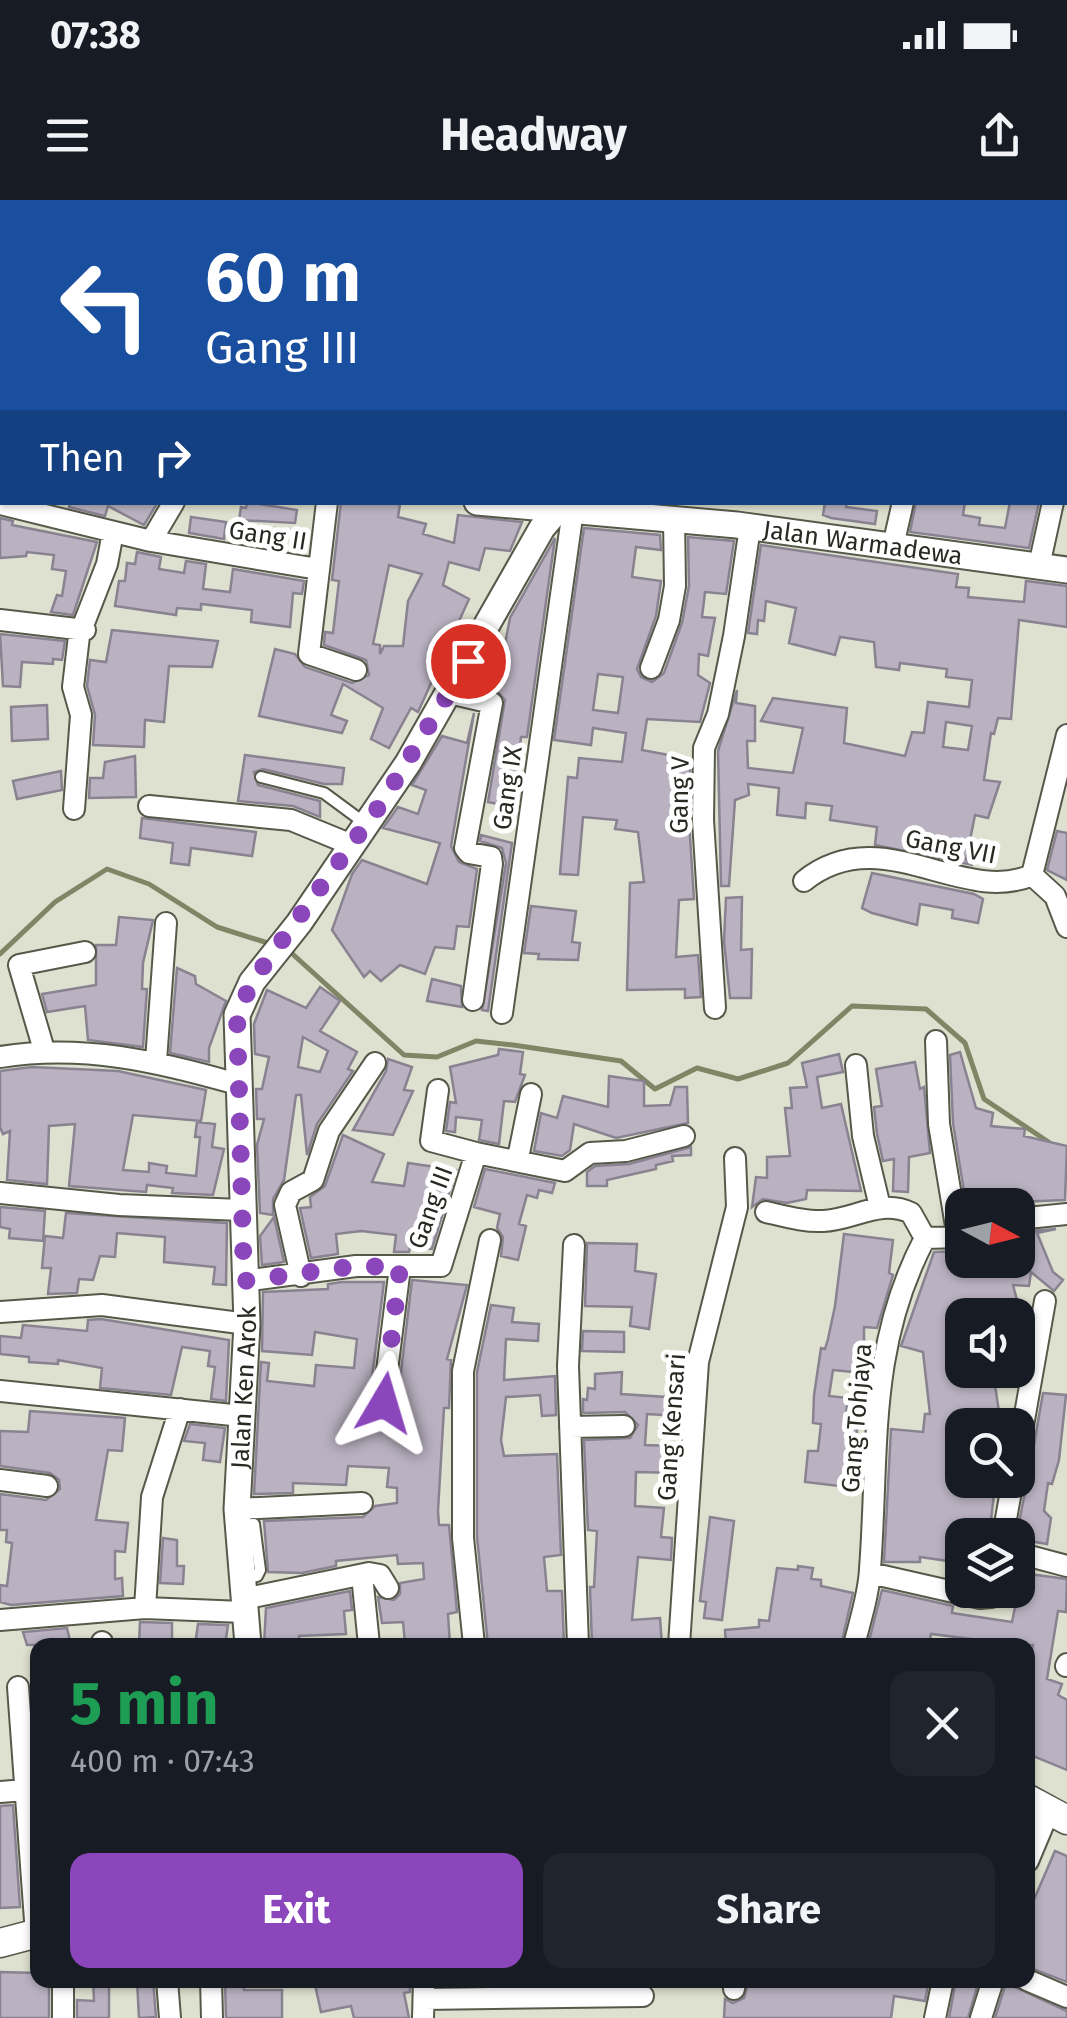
<!DOCTYPE html>
<html lang="en">
<head>
<meta charset="utf-8">
<style>
	:root { --surface:#171b24; --page:#20242c; --text:#f1f3f6; --muted:#9ea1a6; --accent:#8a46ba }
	body { margin:0; font-family:"Fira Sans",sans-serif; background:var(--page); color:var(--text); height:100vh; display:flex; flex-direction:column; font-size:38px; white-space:nowrap }
	* { box-sizing:border-box; margin:0 }
	p { font-size:32px; color:var(--muted) }
	.icon { flex:none; width:55px; height:55px; fill:none; stroke:currentColor; stroke-width:2; stroke-linecap:round; stroke-linejoin:round }
	.map { position:relative; flex:1; overflow:hidden }
	.drawer { position:absolute; left:30px; top:1438px; width:1005px; height:350px; display:flex; flex-direction:column; background:var(--surface); border-radius:20px; box-shadow:0 2px 8px #0004 }
	.drawer>* { flex:none }
	.banner { position:absolute; left:0px; top:0px; width:1068px; height:305px; box-shadow:0 2px 8px #0004; background:#1a4fa0; color:#fff; overflow:hidden }
	.needle { width:65px; rotate:97deg }
	.tools { position:absolute; left:945px; top:988px; display:grid; gap:20px }
	.tools a { display:grid; place-items:center; width:90px; height:90px; border-radius:20px; background:var(--surface); box-shadow:0 2px 8px #0004; font-size:50px }
	.pin { position:absolute; display:grid; place-items:center; width:85px; height:85px; color:#fff; margin:-42px; border:5px solid #fff; border-radius:50%; box-shadow:0 2px 10px #0007 }
	.me { position:absolute; width:110px; margin:-55px; rotate:7deg; stroke-linejoin:round; filter:drop-shadow(0 0 8px #0008) }
	.turn { display:flex; align-items:center; gap:35px; height:210px; padding:0 40px; font-size:45px }
	.turn .icon { width:130px; height:130px; stroke-width:2.5 }
	.turn b { display:block; font-size:70px; line-height:85px }
	.then { display:flex; align-items:center; height:95px; padding:0 40px; background:#0003; gap:20px; font-size:38px }
	.round { display:grid; place-items:center; flex:none; width:105px; height:105px; border-radius:20px; background:var(--page) }
	.headline { display:flex; align-items:center; justify-content:space-between; height:170px; padding:0 40px }
	h1 { font-size:60px; font-weight:700; line-height:75px; color:#1e9e55 }
	.primary-button { display:flex; gap:20px; margin-top:auto; padding:20px 40px }
	.primary-button a { flex:1; height:115px; border-radius:20px; background:var(--accent); color:#fff; font-size:40px; font-weight:700; line-height:115px; text-align:center }
	.primary-button a+a { background:var(--page); color:var(--text) }
	.status { display:flex; justify-content:space-between; align-items:center; height:70px; padding:0 50px; background:var(--surface); direction:ltr }
	.status svg { height:28px; fill:currentColor }
	header { display:flex; justify-content:space-between; align-items:center; height:130px; padding:0 40px; background:var(--surface); font-size:45px; font-weight:700 }
	.map>svg:first-child { display:block }
	.lines { fill:none; stroke-linecap:round; stroke-linejoin:round }
	.stream { stroke:#808566; stroke-width:5 }
	.building { fill:#bab2c1; stroke:#898291; stroke-width:2.5; fill-rule:evenodd }
	.service-casing { stroke:#56594a; stroke-width:14 }
	.minor-casing { stroke:#56594a; stroke-width:24 }
	.tertiary-casing { stroke:#56594a; stroke-width:29 }
	.secondary-casing { stroke:#56594a; stroke-width:31 }
	.service { stroke:#fff; stroke-width:10 }
	.minor { stroke:#fff; stroke-width:20 }
	.tertiary { stroke:#fff; stroke-width:25 }
	.secondary { stroke:#fff; stroke-width:28 }
	.route { stroke:#8a46ba; stroke-width:18; stroke-dasharray:0 32.4 }
	.labels { text-anchor:middle; stroke-width:10; stroke-linejoin:round; paint-order:stroke }
	.street-label { font-size:25px; fill:#282922; stroke:#fff }
</style>
</head>
<body>
<div class="status"><b>07:38</b><svg viewBox="0 0 49 12"><path d="M0 12V9h3v3zM5 12V6h3v6zM10 12V3h3v9zM15 12V0h3v12zM26 1h20v11H26zM47 4h2v5h-2z"/></svg></div>
<header><svg class="icon" aria-label="menu" viewBox="0 0 24 24"><path d="M4 6h16M4 12h16M4 18h16"/></svg>Headway<svg class="icon" aria-label="share" viewBox="0 0 24 24"><path d="M12 15V3M7 8l5-5 5 5M5 13v7h14v-7"/></svg></header>
<div class="map">
<svg width="1067" height="1818" viewBox="0 0 1067 1818">
	<rect width="100%" height="100%" fill="#dee1cf"/>
	<g class="lines">
		<!-- stream -->
		<path class="stream" d="M1056,0L1059,2
			M70,2V0
			M1065,9L1067,11
			M0,156L2,154
			M287,749L404,855L437,857L476,841L513,845L621,861L655,889L697,868L738,879L788,863L852,806L926,809L965,843L984,899L1050,943
			M0,754L55,702L107,669L149,684L217,727L271,744"/>
	</g>
	<!-- building -->
	<path class="building" d="M70,302H158L144,325L108,306L105,316L69,307Z
		M247,302L297,310L295,323L239,320L241,307L246,308Z
		M341,302L400,304L398,317L426,324L423,334L454,343L458,315L522,322L510,351L485,348L479,370L449,362L443,385L469,399L418,512L411,508L389,548L371,539L383,508L343,484L331,515L347,521L342,533L259,516L275,449L295,454L305,467L352,483L369,475L366,460L324,445L325,432L333,433L339,381L332,380ZM389,365L422,374L408,401L403,446H384L380,454V445L373,444Z
		M825,302H847L846,307L877,311L875,324L831,318L823,315Z
		M916,302H965L963,315L980,318L979,325L1005,328L1010,302H1039L1029,348L910,332Z
		M191,317L226,322L224,339L189,333Z
		M0,318L13,321L12,325L97,342L73,415L51,412L57,395L62,396L66,371L52,369L54,355L27,352L26,356L0,358Z
		M584,328L660,335L661,350L636,347L632,377L661,381L656,416L637,469L641,477L652,482L664,473L682,423L689,386L688,337L734,341L726,394L705,392L702,417L715,418L708,456L699,454L698,475L710,483L700,522L647,519L642,550L690,559V593L684,592L682,621H689L694,699L679,700L676,757L698,755L701,797L685,798V789L627,790L630,683L644,682L638,632L615,629L617,620L583,617L578,675L560,674L568,577L577,578L579,558L622,562L626,533L593,528L591,545L554,540ZM598,474L623,477L618,513L593,510Z
		M555,338L527,537H521L514,607L502,605L488,602L505,500L496,490L474,485L490,451L503,454L510,418Z
		M761,345L958,374L956,387L969,388L968,397L1024,402L1026,381L1067,386V427L1019,420L1011,519L998,518L994,534L991,533L984,580L1000,582L988,618L975,615L966,660L973,665L875,645L877,627L830,620L832,606L806,603L805,618L777,615L779,588L748,584L749,595L735,600L729,686H721L718,551L737,490L736,503L755,506V541H747L748,568L793,573L803,528L761,521L773,498L847,508L844,543L905,556L912,532L924,533L928,502L969,507L972,480L946,477L947,469L900,463L899,470L876,467L874,442L840,437L835,455L789,443L796,408L766,401L764,421L758,420L757,434L748,433ZM946,522L972,526L968,550L943,547Z
		M137,352L161,357L159,369L184,373L186,361L206,364L203,389L230,392L233,369L304,381L302,394L293,393L290,427L251,422L252,410L201,404V410L177,408L176,415L115,406L119,381H125L127,363L135,364Z
		M112,430L218,441L212,467L169,466L164,522L145,520L144,547L93,545L95,515L87,486L90,460L106,462Z
		M0,434L65,441L62,460L53,459V464L22,462L20,487L3,486Z
		M47,505L48,539L12,541L11,507Z
		M474,513L451,646L459,662L477,669L469,727L457,726L454,749L435,747L425,774L400,765L381,781L370,771L364,777L332,730L352,674L362,660L427,684L440,643L383,628L398,607L418,614L426,590L412,585L442,536L467,543Z
		M245,555L344,568L342,584H324L263,569L254,572L258,585L320,601V617L293,606L238,601Z
		M135,556L136,597L89,598L90,578H103L105,562Z
		M61,571L62,590L17,599L13,581Z
		M142,618L256,632L252,656L191,648L189,665L171,663L173,643L140,638Z
		M1057,631L1067,633V680L1047,670Z
		M481,635L512,643L488,811L482,810L506,663L502,648L480,641Z
		M872,673L974,694L983,699L978,723L952,718L953,710L920,704L917,725L872,713L862,708Z
		M742,697L741,750L752,749L751,798H730L724,741L726,698Z
		M531,706L576,711L572,742L580,743L578,760L538,759L539,754L524,753Z
		M119,717L153,720L143,763L142,789H147L143,847L88,840L85,806L47,812L42,794L96,785V745H116Z
		M177,768L195,776L196,784L226,801L209,848V862L170,853Z
		M432,779L461,786L462,807L427,801Z
		M320,787L340,801L320,831L357,852L348,869L353,871L317,924L307,955L301,895H296L284,980L273,999V1015L260,1013L257,945L264,919H257L256,889H262L269,857L255,854L254,824L267,790L306,808ZM303,837L328,851L320,872L298,867Z
		M499,849L523,852L520,874L525,875L515,902L504,901L499,944L479,940L482,920L456,917L455,932L446,931L450,902L456,903L450,867L498,855Z
		M960,852L976,908L993,913L991,926L1025,929L1024,936L1067,946L1065,1000L966,1004L953,923L950,855Z
		M839,854L843,872L817,877L822,908L841,904L861,991L807,990L806,999L787,1003L763,999L752,1007L756,977L767,978V957L790,956L785,908H792L790,888L807,887L802,863Z
		M388,859L412,867L404,890L413,891L393,935L353,930L386,871Z
		M915,862L920,889L924,887L930,953L909,957L908,992L893,991L894,959L883,961L877,934L874,907L882,906L876,869Z
		M32,867L118,871L206,890L201,921L133,915L123,970L149,972V963L167,966L166,973L196,976L200,937H195L197,922L215,924L212,947L224,949L213,995L172,993L173,988L147,985L146,992L69,986L75,924L49,926L47,984L7,980L10,931L3,934L0,927V871Z
		M609,876L644,881V906L670,905L675,887H687L688,923L616,938L574,924L570,950L562,956L534,951L541,913L557,918L563,896L608,907Z
		M343,935L384,954L372,982L404,986L408,963L456,970L432,1049L410,1047L409,1052H394L396,1035L361,1031L336,1034L338,1054L311,1058L300,1008L311,1007L310,997L325,986Z
		M691,947V955L672,956L673,961L656,965V969L607,980V986H587V972L595,966L629,964Z
		M485,969L555,983L552,993L539,990L537,998L527,995L519,1024L526,1026L518,1060L501,1056L503,1037L497,1028L500,1014L474,1007Z
		M0,1007L45,1011L43,1041L9,1038L10,1029L0,1027Z
		M66,1013L227,1023L226,1085L213,1084L215,1067L164,1062L165,1037L117,1033L115,1057L100,1056L93,1080L79,1079L77,1093L48,1094L51,1068H42L45,1036L63,1038Z
		M274,1017L284,1062L262,1065L260,1036Z
		M1056,1029L1037,1033L1053,1072L1063,1080L1054,1091L1031,1072L1029,1086L1013,1085L1021,1115H962V1170H998L1001,1184L995,1185L1000,1219L992,1220L993,1225H962V1281L995,1285L990,1329L983,1328L982,1335L950,1336L948,1361L920,1357V1362H884L891,1229L923,1232L925,1214H930L923,1152L901,1146L934,1052L962,1051V1060H1018V1032Z
		M844,1034L893,1040L889,1073L893,1075L877,1128L864,1127V1173L833,1170L829,1196L848,1198L846,1215L858,1217L855,1256L862,1257L860,1282L856,1288L805,1282L808,1251H818L821,1224L813,1223L814,1195L821,1148L825,1149L828,1139L835,1106Z
		M587,1043L637,1044L635,1071L656,1074L649,1129L630,1126L632,1107L585,1106Z
		M412,1080L467,1085L447,1159L451,1160L449,1208H444L438,1311L439,1325H449L457,1412L448,1414L450,1445L405,1443L403,1422L382,1423L378,1397L394,1400L400,1394V1383L424,1379L423,1363L398,1364L397,1355L336,1361V1366L302,1373L268,1372L264,1321L363,1317L375,1306L397,1303V1288L387,1287L389,1268L348,1266L346,1285L293,1283V1293L254,1294L261,1162L269,1163L267,1181L314,1186L316,1165L354,1168L357,1139L315,1132L312,1155L262,1151L263,1092L328,1089V1084L342,1082H384L369,1201L374,1213L382,1217L397,1205Z
		M491,1105L514,1108L512,1122L539,1124L538,1141L506,1139L504,1180L555,1176L556,1215L542,1216L540,1195L506,1197L501,1240L504,1256L557,1254L561,1355L544,1357L547,1391H562L564,1445H488L477,1337V1172Z
		M101,1119L229,1140L226,1201L211,1199L215,1167L208,1166L210,1151L182,1147L171,1195L100,1188L102,1168L58,1160V1164L29,1162V1157L0,1154V1136L21,1138L23,1125L87,1131L88,1120Z
		M583,1131L624,1132V1152L582,1151Z
		M622,1172L621,1194L682,1198L681,1216L647,1214L645,1245L671,1246L670,1256H678L677,1273L636,1272L635,1306L664,1308L661,1337L672,1338L671,1360L638,1357L632,1420L660,1418L662,1445H642V1441L592,1445L590,1387H594L597,1331L588,1330L584,1240L630,1238L638,1225L625,1212L583,1213V1199L587,1200L588,1188L595,1189V1174Z
		M1043,1193L1066,1195L1059,1260L1052,1284L1048,1283L1044,1311L1051,1318L1047,1344L1029,1341L1030,1335L1017,1333L1027,1282L1025,1266L1032,1256Z
		M30,1211L125,1218L122,1251L108,1250L96,1320L128,1323L125,1352L115,1351V1379L122,1378L123,1396L11,1405L0,1402V1385L7,1386L12,1343L6,1342L7,1330H0V1294L46,1300L60,1289L59,1280L50,1273L0,1266V1231L28,1232Z
		M190,1224L225,1228L220,1262L203,1260L205,1243L184,1241Z
		M710,1317L734,1321L722,1420L704,1418L706,1402L700,1401Z
		M163,1338L177,1340V1366H184L183,1384L160,1383Z
		M798,1366L813,1368L811,1379L821,1380V1386L853,1393L841,1445H726L725,1430L759,1427V1420L769,1421L777,1368L798,1370Z
		M1022,1373L1067,1379L1066,1412L1058,1411L1047,1479L1062,1484L1058,1495L1067,1500V1570L1028,1554V1475L1033,1445H980V1440L931,1434L929,1445H868L882,1390L953,1406L952,1413L1012,1422Z
		M350,1391L352,1410L344,1411L346,1434L299,1436L300,1445H264L266,1408Z
		M140,1422L172,1423V1445H139Z
		M198,1424L228,1425L225,1445H195Z
		M67,1428L71,1445H27L23,1432Z
		M13,1605L20,1707L0,1708V1606Z
		M1055,1651L1067,1656V1782L1028,1767V1702L1032,1704Z
		M0,1772L38,1773V1780H49V1818H0Z
		M93,1780H109V1818H77V1800L94,1801Z
		M137,1780H153L156,1817L139,1818Z
		M314,1780H410V1792L404,1793L409,1818H354L351,1806L321,1812Z
		M749,1780H929L925,1801L894,1796L891,1818H724L725,1799L733,1803L744,1798Z
		M956,1780H979L968,1818H949Z
		M225,1782H243L244,1790H282V1818H226Z
		M1006,1783L1067,1811V1818H995Z"/>
	<g class="lines">
		<defs>
			<path id="service" d="M261,577L324,593L366,624
				M239,1325L254,1324L260,1370L257,1376L244,1379"/>
			<path id="minor" d="M237,2V0
				M284,2L285,0
				M735,2V0
				M901,2L902,0
				M1065,125L1067,126
				M1065,264L1067,257
				M327,302L309,454L356,470
				M0,304L151,341L318,369
				M151,341L174,302
				M893,346L903,302
				M1039,366L1053,302
				M0,420L85,430
				M651,468L669,420L675,386L674,318
				M449,493L492,503L465,648L469,653L491,657L492,664L473,800
				M1067,535L1032,675L1055,696L1067,727
				M149,606L291,620L352,645
				M74,609L81,515L73,487L79,436L107,364L113,332
				M804,681C881,619 962,706 1032,675
				M715,808L703,620L704,548L718,514L734,436L750,327
				M502,813L573,310
				M936,841L939,924L958,1038
				M44,850L19,765L85,752
				M0,857C83,844 157,861 237,884
				M156,861L166,723
				M856,865L863,936L880,1007
				M438,890L431,941L476,953
				M518,958L531,894
				M0,993L119,1005L241,1010
				M766,1012C784,1016 804,1022 823,1021C854,1020 880,998 911,1013L925,1038
				M1018,1019L1067,1014
				M574,1045L568,1166L578,1445
				M301,1076L285,1005L291,992L313,980L329,931L375,863
				M244,1081L356,1066H441L476,953L565,971L590,953L626,951L684,936
				M0,1112L102,1105L247,1124
				M0,1191L242,1216
				M383,1203L400,1067
				M570,1227L624,1226
				M1018,1254L1045,1101
				M0,1280L47,1286
				M237,1309L362,1303
				M1003,1335L1013,1280
				M1018,1353L1067,1366
				M870,1373L980,1398L991,1397L995,1390
				M362,1375L369,1445
				M243,1399L369,1373L380,1375L388,1388
				M145,1408L152,1297L180,1209
				M0,1420L145,1408L243,1412
				M102,1442V1445
				M474,1445L463,1338V1171L490,1040
				M679,1445L698,1162L737,1007L735,958
				M854,1445C860,1421 869,1394 870,1369C879,1250 867,1148 925,1038L962,1037
				M1066,1466L1067,1464
				M18,1487L36,1734
				M0,1592L25,1590
				M1028,1661L1049,1611
				M63,1780V1818
				M167,1780L170,1818
				M211,1780L212,1818
				M1027,1780L1067,1797
				M734,1789L735,1780
				M424,1799L643,1796
				M423,1818L424,1780
				M935,1818L943,1780
				M981,1818L993,1780"/>
			<g id="tertiary">
				<path d="M0,113L2,115"/>
				<path id="s1" d="M477,302L737,325L1067,370"/>
				<path id="s2" d="M248,1445L237,1309L247,1124L237,815L252,782L299,723L408,563L542,328L559,308"/>
			</g>
			<path id="secondary" d="M1028,1599L1067,1620
				M0,1743L38,1733"/>
		</defs>
		<!-- service casing -->
		<use href="#service" class="service-casing"/>
		<!-- minor casing -->
		<use href="#minor" class="minor-casing"/>
		<!-- tertiary casing -->
		<use href="#tertiary" class="tertiary-casing"/>
		<!-- secondary casing -->
		<use href="#secondary" class="secondary-casing"/>
		<!-- service -->
		<use href="#service" class="service"/>
		<!-- minor -->
		<use href="#minor" class="minor"/>
		<!-- tertiary -->
		<use href="#tertiary" class="tertiary"/>
		<!-- secondary -->
		<use href="#secondary" class="secondary"/>
	</g>
	<g class="lines">
		<!-- route -->
		<path class="route" d="M384,1203L400,1067L356,1066L244,1081L237,815L252,782L383,601L468,461"/>
	</g>
	<g class="labels">
		<!-- street labels -->
		<g class="street-label">
			<text transform="translate(268 335) rotate(9)" y="9">Gang II</text>
			<text dy="9" stroke="none"><textPath href="#s1" startOffset="388">Jalan Warmadewa</textPath></text>
			<text transform="translate(507 588) rotate(-82)" y="9">Gang IX</text>
			<text transform="translate(679 595) rotate(-89)" y="9">Gang V</text>
			<text transform="translate(951 646) rotate(11)" y="9">Gang VII</text>
			<text transform="translate(430 1007) rotate(-70)" y="9">Gang III</text>
			<text dy="9" stroke="none"><textPath href="#s2" startOffset="258">Jalan Ken Arok</textPath></text>
			<text transform="translate(856 1218) rotate(-85)" y="9">Gang Tohjaya</text>
			<text transform="translate(671 1227) rotate(-86)" y="9">Gang Kensari</text>
		</g>
	</g>
</svg>
<div class="tools">
<a><svg class="needle" viewBox="-14 -14 28 28"><path d="M0-13l5 13h-10z" fill="#e53935"/><path d="M0 13l5-13h-10z" fill="#9ea1a6"/></svg></a>
<a><svg class="icon" aria-label="sound" viewBox="0 0 24 24"><path d="M4 9h4l5-4v14l-5-4H4zM17 9q2 3 0 6"/></svg></a>
<a><svg class="icon" aria-label="search" viewBox="0 0 24 24"><circle cx="10" cy="10" r="6"/><path d="M15 15l6 6"/></svg></a>
<a><svg class="icon" aria-label="layers" viewBox="0 0 24 24"><path d="M12 4l9 5-9 5-9-5zM3 14l9 5 9-5"/></svg></a>
</div>
<div class="pin" style="left:468px;top:461px;background:#d93025"><svg class="icon" aria-label="arrive" viewBox="0 0 24 24"><path d="M6 21V4h12l-3 4 3 4H6"/></svg></div>
<svg class="me" style="left:384px;top:1203px" viewBox="-20 -20 40 40"><path d="M0-17L14 15 0 8-14 15z" fill="#8a46ba" stroke="#fff" stroke-width="4"/></svg>
<div class="banner">
<div class="turn"><svg class="icon" aria-label="left" viewBox="0 0 24 24"><path d="M17 20v-9H6M10 6l-5 5 5 5"/></svg><div><b>60 m</b>Gang III</div></div>
<div class="then">Then<svg class="icon" aria-label="right" viewBox="0 0 24 24"><path d="M7 20v-9h11M14 6l5 5-5 5"/></svg></div>
</div>
<section class="drawer">
<div class="headline"><div><h1>5 min</h1><p>400 m · 07:43</p></div><a class="round"><svg class="icon" aria-label="close" viewBox="0 0 24 24"><path d="M6 6l12 12M18 6L6 18"/></svg></a></div>
<div class="primary-button"><a>Exit</a><a>Share</a></div>
</section>
</div>
</body>
</html>
